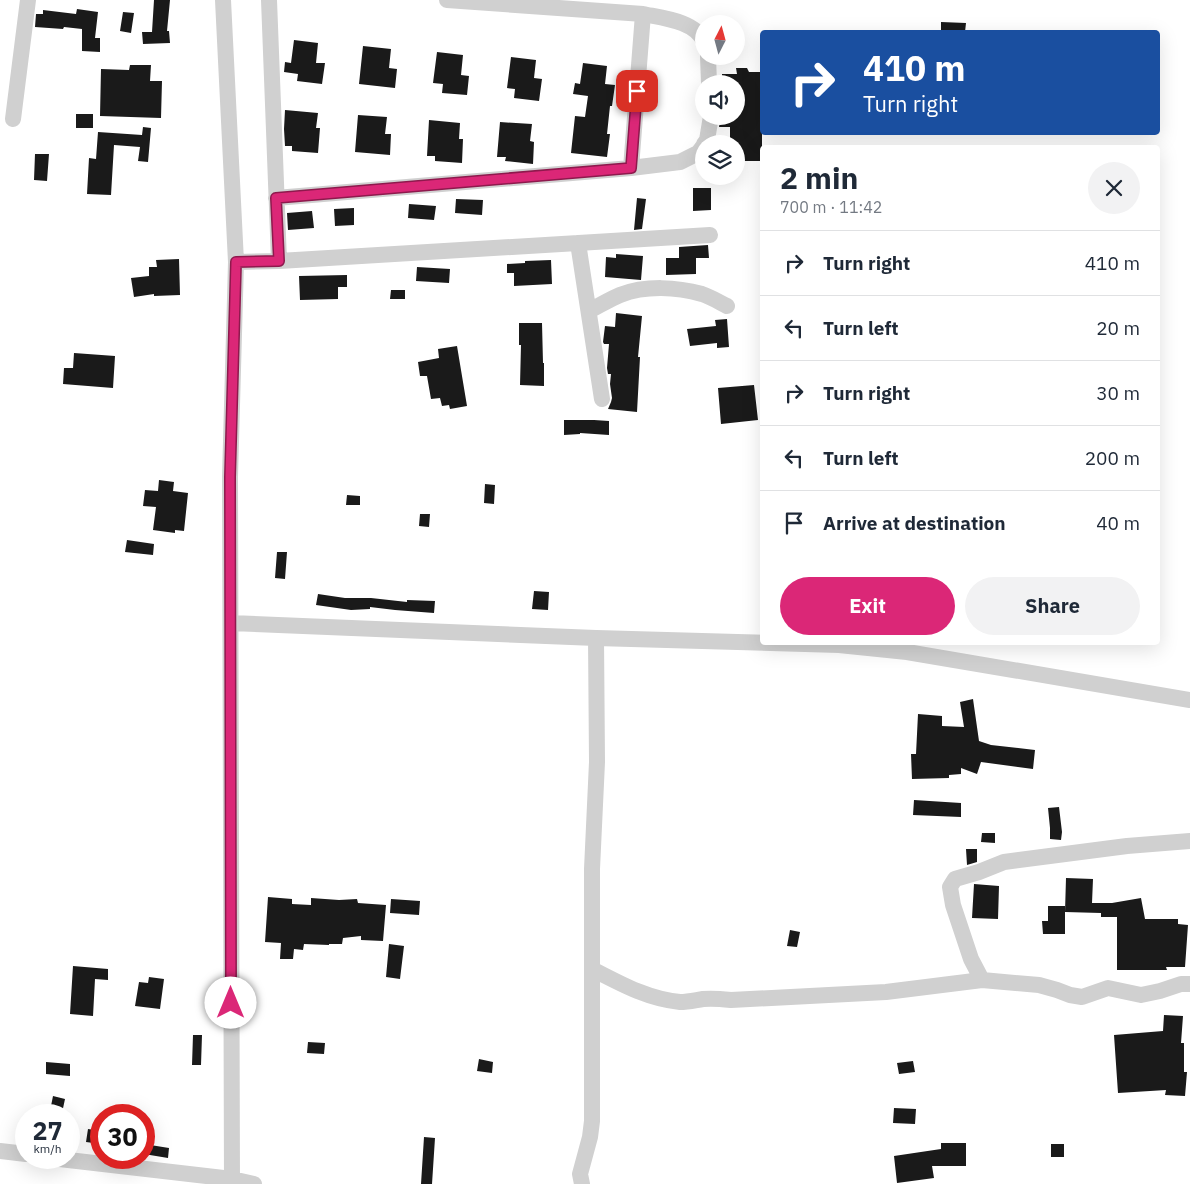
<!DOCTYPE html>
<html lang="en">
<head>
<meta charset="utf-8">
<style>
	:root { --surface:#fff; --page:#f2f2f3; --text:#1f2937; --muted:#747a83; --line:#e0e1e3; --accent:#db2777 }
	body { margin:0; font-family:"IBM Plex Sans",sans-serif; background:var(--page); color:var(--text); height:100vh; display:flex; flex-direction:column; font-size:19px; white-space:nowrap }
	* { box-sizing:border-box; margin:0 }
	p { font-size:16px; color:var(--muted) }
	.icon { flex:none; width:28px; height:28px; fill:none; stroke:currentColor; stroke-width:2; stroke-linecap:round; stroke-linejoin:round }
	.map { position:relative; flex:1; overflow:hidden }
	.panel { position:absolute; left:760px; top:145px; width:400px; height:500px; display:flex; flex-direction:column; background:var(--surface); border-radius:5px; box-shadow:0 5px 20px #0002 }
	.panel>* { flex:none }
	.banner { position:absolute; left:760px; top:30px; width:400px; height:105px; border-radius:5px; box-shadow:0 5px 20px #0002; background:#1a4fa0; color:#fff; overflow:hidden }
	.needle { width:32px; rotate:6deg }
	.controls { position:absolute; left:695px; top:15px; display:grid; gap:10px }
	.controls a { display:grid; place-items:center; width:50px; height:50px; border-radius:50%; background:var(--surface); box-shadow:0 5px 20px #0002; font-size:25px }
	.speed { position:absolute; left:15px; top:1104px; display:flex; gap:10px; font-size:25px; font-weight:700; text-align:center }
	.speed>* { display:grid; place-content:center; width:65px; height:65px; border-radius:50%; background:var(--surface); box-shadow:0 5px 20px #0002; line-height:1 }
	.speed small { font-size:12px; font-weight:400 }
	.speed .limit { border:8px solid #d22; background:#fff; color:#111 }
	.pin { position:absolute; display:grid; place-items:center; width:42px; height:42px; color:#fff; margin:-21px; border-radius:10px; box-shadow:0 2px 8px #0006 }
	.me { position:absolute; width:55px; margin:-28px; rotate:0deg; stroke-linejoin:round; filter:drop-shadow(0 0 4px #0008) }
	.turn { display:flex; align-items:center; gap:18px; height:105px; padding:0 20px; font-size:22px }
	.turn .icon { width:65px; height:65px; stroke-width:2.5 }
	.turn b { display:block; font-size:35px; line-height:42px }
	.round { display:grid; place-items:center; flex:none; width:52px; height:52px; border-radius:26px; background:var(--page) }
	.overview { display:flex; align-items:center; justify-content:space-between; height:85px; padding:0 20px }
	h1 { font-size:30px; font-weight:800; line-height:38px }
	.button { display:flex; gap:10px; margin-top:auto; padding:10px 20px }
	.button a { flex:1; height:58px; border-radius:30px; background:var(--accent); color:#fff; font-size:20px; font-weight:800; line-height:58px; text-align:center }
	.button a+a { background:var(--page); color:var(--text) }
	ul { padding:0; list-style:none }
	li { display:flex; align-items:center; gap:15px; height:65px; padding:0 20px; border-top:1px solid var(--line) }
	li div { flex:1 }
	li b { display:block; font-size:19px }
	li em { font-style:normal }
	.map>svg:first-child { display:block }
	.building { fill:#1a1a1a }
	.lines { fill:none; stroke-linecap:round; stroke-linejoin:round }
	.minor { stroke:#d0d0d0; stroke-width:16 }
	.route-casing { stroke:#8e194d; stroke-width:12 }
	.route { stroke:#db2777; stroke-width:9 }
</style>
</head>
<body>
<div class="map">
<svg width="1190" height="1184" viewBox="0 0 1190 1184">
	<rect width="100%" height="100%" fill="#fff"/>
	<!-- building -->
	<path class="building" d="M154,0H170L167,31H169L170,43L143,44L142,32H152Z
		M77,9L98,12L95,38H100V52L82,51V29L64,27L63,29L35,27L36,14H43V10L76,14Z
		M123,12L134,13L131,33L120,31Z
		M941,22L966,23L965,32H941Z
		M294,40L318,43L316,63H325L322,84L297,81L298,74L284,72L285,62L291,63Z
		M363,46L391,49L389,68L397,69L395,88L359,84Z
		M437,52L463,55L461,75L469,76L467,95L442,93L443,84L433,83Z
		M511,57L536,60L534,78L542,79L539,101L514,98L515,89L507,88Z
		M583,63L607,66L605,84L615,85L612,106H610L607,134H610L607,157L571,153L575,116L585,117L588,96L573,94L575,83L580,84Z
		M130,65H151L150,81H162L161,118L100,116L101,69L129,70Z
		M736,68H747L749,72H762V161H736V144H730V127H719L721,116H736V84H722V74H737Z
		M285,110L318,113L316,128H320L318,153L292,151V146H285L284,129Z
		M76,114H93V128H76Z
		M358,115L387,117L385,134H391L390,155L355,152Z
		M429,120L460,123L459,139H463L462,163L435,161V156H427Z
		M500,122L532,124L530,141L534,142L533,164L505,161L506,157H497Z
		M143,127L151,128L148,162L138,161L140,147L114,145L111,195L87,194L89,158L96,159L98,132L142,135Z
		M35,154H49L47,181L34,180Z
		M693,188H711V210L693,211Z
		M637,198L646,199L642,229L634,230Z
		M456,199L483,200L482,215L455,213Z
		M409,204L436,206L434,220L408,218Z
		M354,208V225L335,226L334,209Z
		M312,211L314,228L288,230L287,213Z
		M708,245L709,258H696V274L666,275V258H679V247Z
		M616,254L643,256L641,280L605,277L606,257L616,258Z
		M179,259L180,295L154,296V294L134,297L131,278L149,276V267H157L156,260Z
		M551,260L552,284L514,286V273H507V264L525,263V261Z
		M417,267L450,269L449,283L416,281Z
		M347,275V287H338V299L300,300L299,276Z
		M391,290H405V299H390Z
		M616,313L642,316L638,357H640L637,412L608,409L611,402L612,398L610,384L611,374H608L607,368L609,344H604L603,342L605,326L615,327Z
		M727,319L729,347L717,348V343L690,346L687,329L716,326L715,320Z
		M519,323H542L543,363H544V386L520,385L521,345H519Z
		M457,346L467,406L450,409L449,405L442,406L440,398L431,399L427,376H420L418,362L439,358L438,349Z
		M74,353L115,356L113,388L63,384L64,368H73Z
		M754,385L758,420L721,424L718,388Z
		M564,420H594L609,421V435L580,433V434L564,435Z
		M159,480L174,482L173,491L188,493L184,531L175,530V533L153,530L156,507L143,506L145,490L158,491Z
		M485,484L495,485L494,504L484,503Z
		M347,495L360,496V505H346Z
		M420,514H430L429,527L419,526Z
		M127,540L154,544L153,555L125,552Z
		M277,552H287L285,579L275,578Z
		M534,591L549,592L548,610L532,609Z
		M318,594L345,598H371L407,602V600L435,601L434,613L395,610L370,607V609L351,610L316,605Z
		M973,699L979,741L991,745L1035,750L1033,769L981,762L977,774L961,768V774L949,775V778L912,779L911,754H916L918,714L942,716V726L964,727L960,702Z
		M914,800L961,803V817L913,815Z
		M1059,807L1062,832L1061,840L1050,839V828L1048,808Z
		M982,833H995V843L981,842Z
		M966,849H977V862L967,865Z
		M1066,878L1093,879L1092,903H1112L1141,898L1145,919H1178V924L1188,925L1185,967H1166L1167,970H1117V917H1101V913L1065,912Z
		M974,884L999,886L998,919L972,918Z
		M268,897L292,899V904L311,905V898L339,900L357,899L358,903L386,905L383,941L361,940V936L343,938L342,944H329V945L304,944L303,950L294,949L293,959H280L281,943L265,942Z
		M391,899L420,901L419,915L390,913Z
		M1048,906H1065V934H1043L1042,921H1048Z
		M790,930L800,932L797,947L787,946Z
		M389,944L404,946L400,979L386,977Z
		M73,966L108,969V980L95,979L93,1016L70,1014Z
		M149,977L164,979L160,1009L135,1006L139,982L148,983Z
		M1164,1015L1183,1016L1181,1043H1184V1072H1187L1185,1096L1165,1095L1166,1090L1118,1093L1114,1035L1163,1031Z
		M193,1035H202L201,1065H192Z
		M308,1042L325,1043L324,1054L307,1053Z
		M479,1059L493,1062L492,1073L477,1071Z
		M913,1061L915,1072L899,1074L897,1063Z
		M46,1062L70,1064V1076L46,1074Z
		M53,1096L65,1099L62,1113L50,1111Z
		M894,1108L916,1109L915,1124L893,1123Z
		M88,1129L101,1131V1144L86,1142Z
		M424,1137L435,1138L432,1184H421Z
		M941,1143H966V1166H932L934,1178L897,1183L894,1156L941,1149Z
		M144,1144L169,1148L168,1158L144,1154Z
		M1051,1144H1064V1157H1051Z"/>
	<g class="lines">
		<!-- minor -->
		<path class="minor" d="M223,0L236,262L230,477L232,1184
			M269,0L279,261
			M447,0L643,14C662,18 696,21 704,42
			M708,56L709,84
			M13,119L28,0
			M704,144L707,140L711,116
			M631,168L643,14
			M276,198L631,168L680,162L698,153L704,145
			M578,243L602,399
			M236,262L279,261L710,235
			M589,311C599,306 610,299 620,295C646,285 677,287 702,294C711,297 719,302 727,306
			M231,623L596,638L839,645L907,652L1190,700
			M592,969C621,984 648,999 680,1002C688,1002 696,1000 703,999C712,998 722,999 731,1000L886,992L982,980L1039,985L1057,990L1070,995L1082,997L1108,988L1141,995L1160,991L1181,984H1190
			M982,980L971,959L953,905L950,887L955,879L979,872L1004,862L1127,846L1190,841
			M0,1151L26,1154
			M51,1158L232,1179L254,1184
			M582,1184L580,1174L590,1137L592,1121V869L597,762L596,638"/>
	</g>
	<g class="lines">
		<defs>
			<path id="route" d="M231,1003L230,477L236,262L279,261L276,198L631,168L637,91"/>
		</defs>
		<!-- route casing -->
		<use href="#route" class="route-casing"/>
		<!-- route -->
		<use href="#route" class="route"/>
	</g>
</svg>
<div class="controls">
<a><svg class="needle" viewBox="-14 -14 28 28"><path d="M0-13l5 13h-10z" fill="#e53935"/><path d="M0 13l5-13h-10z" fill="#747a83"/></svg></a>
<a><svg class="icon" aria-label="sound" viewBox="0 0 24 24"><path d="M4 9h4l5-4v14l-5-4H4zM17 9q2 3 0 6"/></svg></a>
<a><svg class="icon" aria-label="layers" viewBox="0 0 24 24"><path d="M12 4l9 5-9 5-9-5zM3 14l9 5 9-5"/></svg></a>
</div>
<div class="speed"><div>27<small>km/h</small></div><div class="limit">30</div></div>
<div class="pin" style="left:637px;top:91px;background:#d93025"><svg class="icon" aria-label="arrive" viewBox="0 0 24 24"><path d="M6 21V4h12l-3 4 3 4H6"/></svg></div>
<svg class="me" style="left:231px;top:1003px" viewBox="-20 -20 40 40"><circle r="19" fill="#fff"/><path d="M0-13L10 11 0 6-10 11z" fill="#db2777"/></svg>
<div class="banner">
<div class="turn"><svg class="icon" aria-label="right" viewBox="0 0 24 24"><path d="M7 20v-9h11M14 6l5 5-5 5"/></svg><div><b>410 m</b>Turn right</div></div>
</div>
<section class="panel">
<div class="overview"><div><h1>2 min</h1><p>700 m · 11:42</p></div><a class="round"><svg class="icon" aria-label="close" viewBox="0 0 24 24"><path d="M6 6l12 12M18 6L6 18"/></svg></a></div>
<ul>
<li><svg class="icon" aria-label="right" viewBox="0 0 24 24"><path d="M7 20v-9h11M14 6l5 5-5 5"/></svg><div><b>Turn right</b></div><em>410 m</em></li>
<li><svg class="icon" aria-label="left" viewBox="0 0 24 24"><path d="M17 20v-9H6M10 6l-5 5 5 5"/></svg><div><b>Turn left</b></div><em>20 m</em></li>
<li><svg class="icon" aria-label="right" viewBox="0 0 24 24"><path d="M7 20v-9h11M14 6l5 5-5 5"/></svg><div><b>Turn right</b></div><em>30 m</em></li>
<li><svg class="icon" aria-label="left" viewBox="0 0 24 24"><path d="M17 20v-9H6M10 6l-5 5 5 5"/></svg><div><b>Turn left</b></div><em>200 m</em></li>
<li><svg class="icon" aria-label="arrive" viewBox="0 0 24 24"><path d="M6 21V4h12l-3 4 3 4H6"/></svg><div><b>Arrive at destination</b></div><em>40 m</em></li>
</ul>
<div class="button"><a>Exit</a><a>Share</a></div>
</section>
</div>
</body>
</html>
